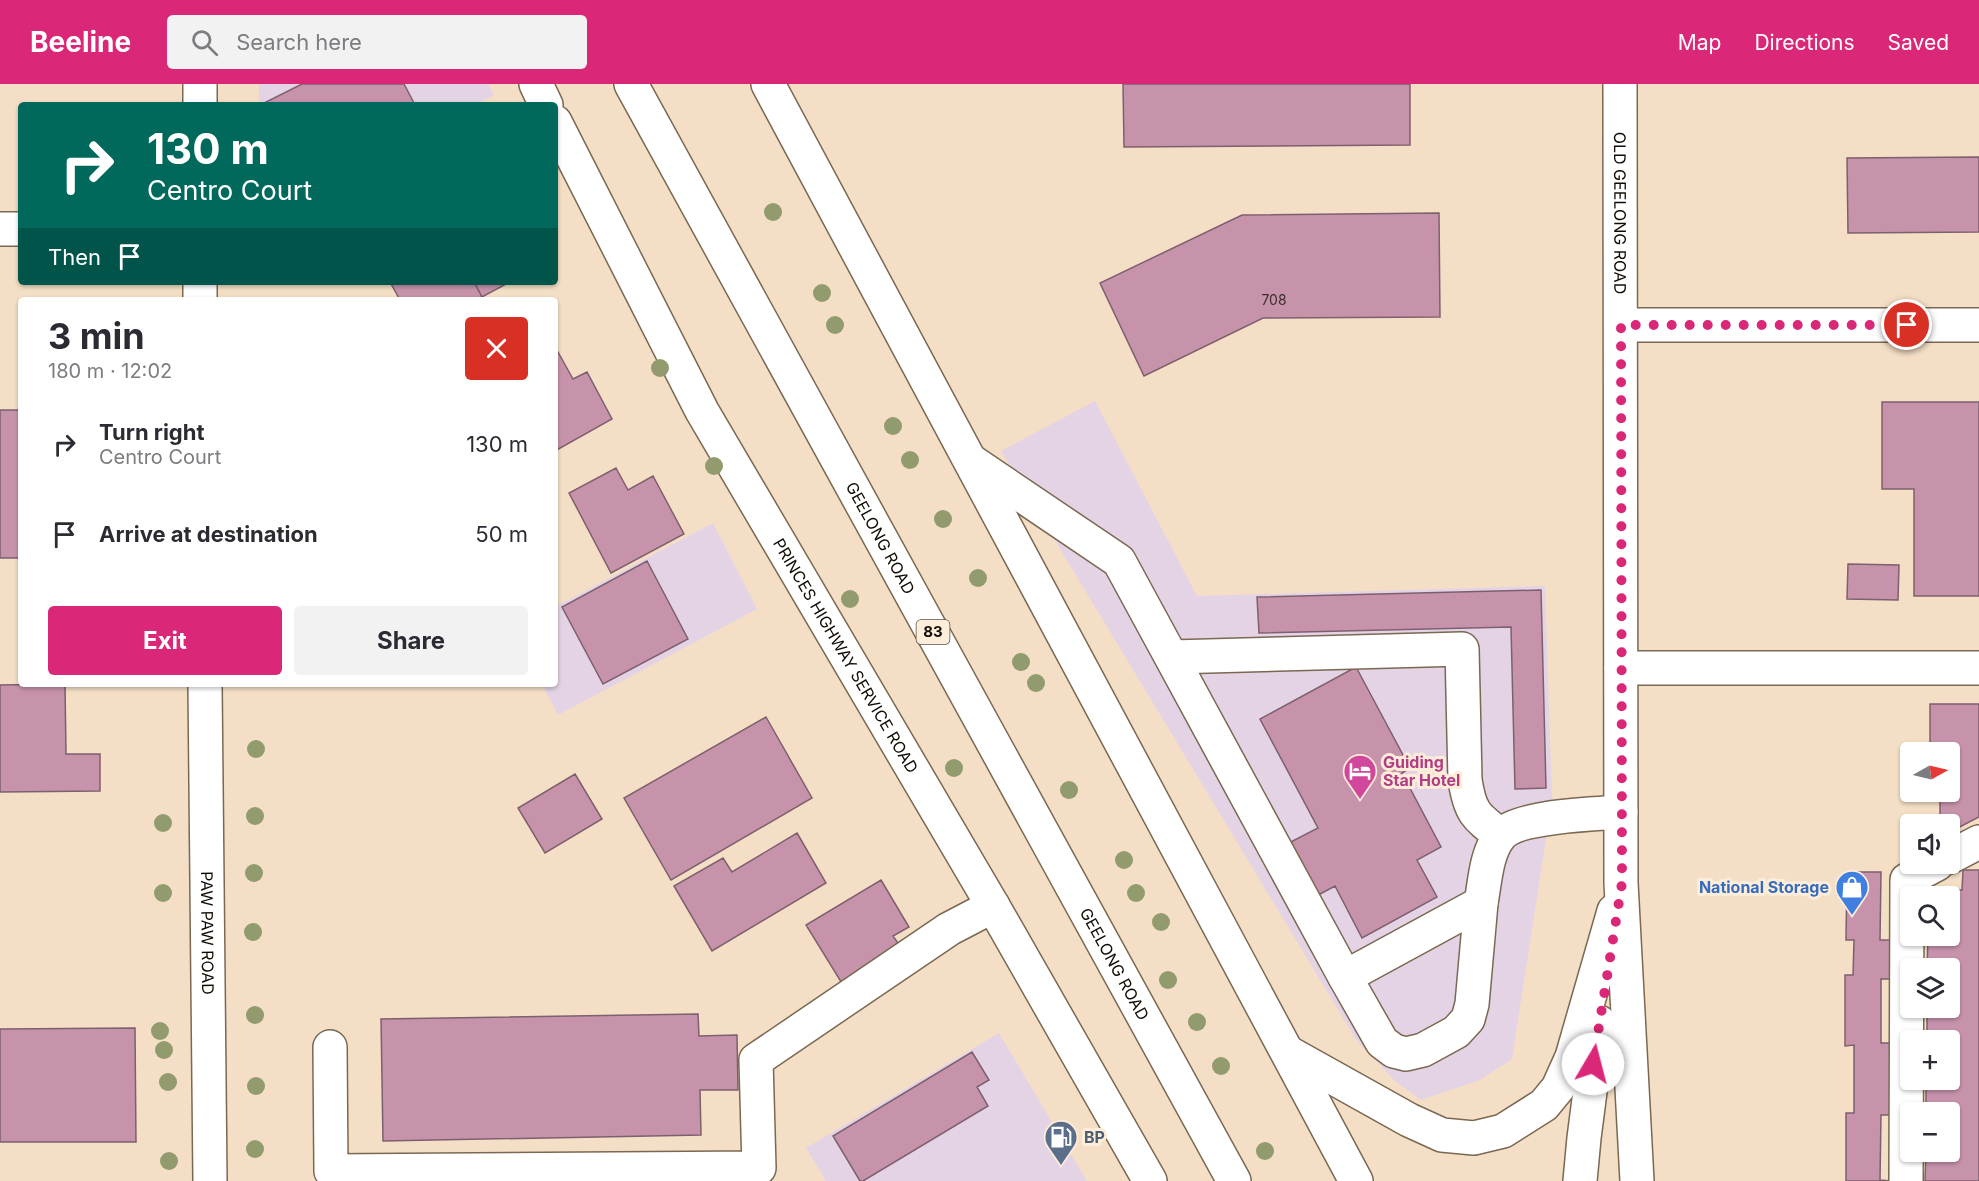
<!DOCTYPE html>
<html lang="en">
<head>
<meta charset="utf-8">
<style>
	:root { --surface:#fff; --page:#f2f2f3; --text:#2b2b33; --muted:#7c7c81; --accent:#db2777 }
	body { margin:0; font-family:Inter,sans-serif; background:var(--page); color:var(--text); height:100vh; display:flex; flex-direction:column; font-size:22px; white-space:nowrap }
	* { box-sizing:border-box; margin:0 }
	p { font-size:20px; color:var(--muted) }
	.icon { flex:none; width:33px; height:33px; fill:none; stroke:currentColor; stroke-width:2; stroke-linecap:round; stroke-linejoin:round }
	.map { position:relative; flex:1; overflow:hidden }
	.sheet { position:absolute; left:18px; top:213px; width:540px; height:390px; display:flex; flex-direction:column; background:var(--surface); border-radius:6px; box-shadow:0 2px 4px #0004 }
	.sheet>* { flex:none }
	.hud { position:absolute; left:18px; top:18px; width:540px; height:183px; border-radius:6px; box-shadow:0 2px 4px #0004; background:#00695c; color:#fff; overflow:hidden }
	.needle { width:39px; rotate:82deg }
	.buttons { position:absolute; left:1900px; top:658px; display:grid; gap:12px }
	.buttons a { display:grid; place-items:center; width:60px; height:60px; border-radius:6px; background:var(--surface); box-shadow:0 2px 4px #0004; font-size:30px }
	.pin { position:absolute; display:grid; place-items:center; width:51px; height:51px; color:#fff; margin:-26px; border:3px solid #fff; border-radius:50%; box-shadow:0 2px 6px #0007 }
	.me { position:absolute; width:66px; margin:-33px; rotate:8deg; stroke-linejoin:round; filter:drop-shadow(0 0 4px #0008) }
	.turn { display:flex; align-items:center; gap:21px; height:126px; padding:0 30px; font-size:27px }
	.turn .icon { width:78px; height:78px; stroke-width:2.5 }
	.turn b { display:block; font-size:42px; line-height:51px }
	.then { display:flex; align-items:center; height:57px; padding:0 30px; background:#0003; gap:12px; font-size:22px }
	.round { display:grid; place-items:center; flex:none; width:63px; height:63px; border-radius:6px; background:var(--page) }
	.overview { display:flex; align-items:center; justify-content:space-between; height:102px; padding:0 30px }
	h1 { font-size:36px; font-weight:700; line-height:45px }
	.cta { display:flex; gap:12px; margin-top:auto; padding:12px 30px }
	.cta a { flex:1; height:69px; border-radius:6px; background:var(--accent); color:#fff; font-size:24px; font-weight:700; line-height:69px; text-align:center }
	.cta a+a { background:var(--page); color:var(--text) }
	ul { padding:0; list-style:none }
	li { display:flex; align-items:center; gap:18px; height:90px; padding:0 30px }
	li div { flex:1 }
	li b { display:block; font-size:22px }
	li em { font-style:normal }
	header { display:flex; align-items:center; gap:36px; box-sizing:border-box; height:84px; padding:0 30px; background:var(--accent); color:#fff }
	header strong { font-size:28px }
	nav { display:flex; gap:33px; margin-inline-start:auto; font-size:21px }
	.search { width:420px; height:54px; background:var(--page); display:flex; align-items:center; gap:15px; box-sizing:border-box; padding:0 21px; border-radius:6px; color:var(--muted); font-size:22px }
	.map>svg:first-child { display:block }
	.commercial { fill:#e3d3e5 }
	.building { fill:#c793ab; stroke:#7d606d; stroke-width:1.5 }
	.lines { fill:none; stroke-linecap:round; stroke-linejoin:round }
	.minor-casing { stroke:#7b6852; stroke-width:36 }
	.highway-casing { stroke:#7b6852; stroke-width:36 }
	.minor { stroke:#fff; stroke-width:33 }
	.highway { stroke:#fff; stroke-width:33 }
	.tree { fill:#929b6d }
	.route { stroke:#db2777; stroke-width:10; stroke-dasharray:0 18 }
	.labels { text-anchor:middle; stroke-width:6; stroke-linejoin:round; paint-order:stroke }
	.number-label { font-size:14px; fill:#3f2d2e }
	.shield { fill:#feedd9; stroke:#594f44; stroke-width:1.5 }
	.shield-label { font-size:15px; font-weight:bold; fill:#120b04 }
	.street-label { font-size:16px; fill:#120b04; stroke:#feedd9 }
	.hotel-label { font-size:16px; font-weight:bold; fill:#b23c85; stroke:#feedd9; text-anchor:start }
	.shop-label { font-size:16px; font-weight:bold; fill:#366cbe; stroke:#feedd9; text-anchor:end }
	.service-label { font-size:16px; font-weight:bold; fill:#4e5e75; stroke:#feedd9; text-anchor:start }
</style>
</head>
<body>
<header>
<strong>Beeline</strong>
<div class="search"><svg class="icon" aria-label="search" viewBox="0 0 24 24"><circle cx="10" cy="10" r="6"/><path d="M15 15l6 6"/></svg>Search here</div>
<nav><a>Map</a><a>Directions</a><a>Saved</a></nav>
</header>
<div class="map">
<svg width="1979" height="1097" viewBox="0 0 1979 1097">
	<rect width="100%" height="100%" fill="#f4dfc6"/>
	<!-- commercial -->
	<path class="commercial" d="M259,0H488L494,11L474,21H259Z
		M1095,317L1197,512L1545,502L1552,716L1512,975L1480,996L1421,1016L1395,997L1357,957L1001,367Z
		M713,439L757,525L558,631L542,600H555V523Z
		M999,949L1087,1097H826L806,1064Z"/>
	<!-- building -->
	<path class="building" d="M302,0H404L415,21H265L264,19Z
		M1123,0H1410V61L1124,63Z
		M1979,73V148L1848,149L1847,74Z
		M1439,129L1440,233L1263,234L1144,292L1100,199L1242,131Z
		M390,198H474L482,213L476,216H400Z
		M474,198H510L482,213Z
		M558,268L573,295L587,288L612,335L555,367V269Z
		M1882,318H1979V512H1914V405H1882Z
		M0,326H21V474H0Z
		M616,384L628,406L653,392L684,450L611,489L569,409Z
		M647,477L688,555L603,600L562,523Z
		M1848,480L1899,481L1898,516L1847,515Z
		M1541,506L1546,704L1515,705L1511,543L1259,549L1257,513Z
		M1356,583L1410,684L1402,689L1441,763L1417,776L1437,813L1362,854L1335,802L1307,817L1279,764L1318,744L1260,635Z
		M65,600L66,670H100V707L0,708V601Z
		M1930,620H1979V733L1950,748V741H1940V708H1950V669H1940V662H1930Z
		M766,633L812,714L671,796L624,714Z
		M575,690L602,735L545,769L518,724Z
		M797,749L826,799L712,867L674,802L723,774L732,788Z
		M1963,786H1979V1097H1925L1926,1068H1950V1029H1926V996H1950V957H1927V924H1950V885H1927L1928,852H1950V813H1928V805L1962,806Z
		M1847,788H1881L1880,856H1890V895H1881V959H1891V1031H1881L1880,1096L1891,1097H1846V1029H1854V961L1845,962V891H1853L1854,856H1846Z
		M881,796L909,843L893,852L902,865L843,901L806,841Z
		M698,930L699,952L737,951L738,1006H700L701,1051L383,1057L381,935Z
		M135,944L136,1058H0V945Z
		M972,968L989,996L977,1003L988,1022L863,1097H860L833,1052Z"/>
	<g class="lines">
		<defs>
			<g id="minor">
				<path d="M536,0L546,21"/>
				<path id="s1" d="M1620,0L1621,799L1637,1097"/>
				<path d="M200,21V0"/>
				<path id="s2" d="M555,38L702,327L993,822L1150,1097"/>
				<path d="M0,145H21"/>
				<path d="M200,198V216"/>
				<path d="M1621,241H1979"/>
				<path d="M971,377L1119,477L1345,893L1382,958L1394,967L1406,970L1423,966L1456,948L1468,935L1472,920L1481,819"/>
				<path d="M1172,573L1462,565L1465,696C1470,728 1475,732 1500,751"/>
				<path d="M1621,584H1979"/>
				<path id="s3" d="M205,600L210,1097"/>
				<path d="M1950,773L1979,758"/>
				<path d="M1345,893L1481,819C1485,798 1486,769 1500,752C1516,732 1594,730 1621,728"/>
				<path d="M330,963L331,1087L759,1084L756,976L949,845L993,822"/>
				<path d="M1289,969L1409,1036L1442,1051L1474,1054L1503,1047L1544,1021L1558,1004L1572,973L1614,827"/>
				<path d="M1580,1097L1584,1054L1599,938"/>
				<path d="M1906,1097L1907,796L1937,780"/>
			</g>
			<g id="highway">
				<path id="s4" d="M631,0L1234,1097"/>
				<path d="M768,0L1356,1097"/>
			</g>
		</defs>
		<!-- minor casing -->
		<use href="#minor" class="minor-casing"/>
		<!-- highway casing -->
		<use href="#highway" class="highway-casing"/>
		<!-- minor -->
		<use href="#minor" class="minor"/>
		<!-- highway -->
		<use href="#highway" class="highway"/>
	</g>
	<!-- trees -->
	<g class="tree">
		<circle cx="773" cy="128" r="9"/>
		<circle cx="822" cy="209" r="9"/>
		<circle cx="835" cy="241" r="9"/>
		<circle cx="660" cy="284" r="9"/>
		<circle cx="893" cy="342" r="9"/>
		<circle cx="910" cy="376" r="9"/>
		<circle cx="714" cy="382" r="9"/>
		<circle cx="943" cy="435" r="9"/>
		<circle cx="978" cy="494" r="9"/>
		<circle cx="850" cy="515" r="9"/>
		<circle cx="1021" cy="578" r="9"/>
		<circle cx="1036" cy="599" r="9"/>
		<circle cx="256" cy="665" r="9"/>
		<circle cx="954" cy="684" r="9"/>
		<circle cx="1069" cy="706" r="9"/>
		<circle cx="255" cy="732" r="9"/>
		<circle cx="163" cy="739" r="9"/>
		<circle cx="1124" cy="776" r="9"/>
		<circle cx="254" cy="789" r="9"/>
		<circle cx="163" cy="809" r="9"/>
		<circle cx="1136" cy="809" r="9"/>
		<circle cx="1161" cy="838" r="9"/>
		<circle cx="253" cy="848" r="9"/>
		<circle cx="1168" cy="896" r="9"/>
		<circle cx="255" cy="931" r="9"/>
		<circle cx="1197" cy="938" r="9"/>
		<circle cx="160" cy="947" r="9"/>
		<circle cx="164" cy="966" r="9"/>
		<circle cx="1221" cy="982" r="9"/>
		<circle cx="168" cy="998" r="9"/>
		<circle cx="256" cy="1002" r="9"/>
		<circle cx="255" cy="1065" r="9"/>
		<circle cx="1265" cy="1067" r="9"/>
		<circle cx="169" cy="1077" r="9"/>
	</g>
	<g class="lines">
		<!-- route -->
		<path class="route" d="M1593,980L1622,799L1621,241H1907"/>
	</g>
	<!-- icons -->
	<defs>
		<symbol id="hotel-pin" viewBox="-11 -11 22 30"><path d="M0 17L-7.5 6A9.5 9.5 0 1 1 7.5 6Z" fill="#d1479c" stroke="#feedd9"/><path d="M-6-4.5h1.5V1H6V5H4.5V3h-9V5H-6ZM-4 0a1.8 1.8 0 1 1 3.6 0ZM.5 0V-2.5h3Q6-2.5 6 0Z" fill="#fff"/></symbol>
		<symbol id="shop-pin" viewBox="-11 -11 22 30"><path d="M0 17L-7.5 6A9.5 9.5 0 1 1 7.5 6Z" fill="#3f7fe0" stroke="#feedd9"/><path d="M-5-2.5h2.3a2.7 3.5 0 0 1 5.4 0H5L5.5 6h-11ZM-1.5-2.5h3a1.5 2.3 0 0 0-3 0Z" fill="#fff"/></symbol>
		<symbol id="fuel-pin" viewBox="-11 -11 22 30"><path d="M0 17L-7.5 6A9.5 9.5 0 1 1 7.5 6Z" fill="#5c6f8a" stroke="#feedd9"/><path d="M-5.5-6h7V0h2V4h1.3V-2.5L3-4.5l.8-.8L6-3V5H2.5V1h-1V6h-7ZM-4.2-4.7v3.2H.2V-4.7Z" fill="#fff"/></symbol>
	</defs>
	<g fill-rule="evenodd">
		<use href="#hotel-pin" x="1341" y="668" width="38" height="52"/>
		<use href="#shop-pin" x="1833" y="784" width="38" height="52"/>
		<use href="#fuel-pin" x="1042" y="1034" width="38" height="52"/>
	</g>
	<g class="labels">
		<!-- number labels -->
		<g class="number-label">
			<text x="1274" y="221">708</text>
		</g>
		<!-- shield labels -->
		<rect class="shield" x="916.5" y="536" width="33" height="24" rx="4.5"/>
		<g class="shield-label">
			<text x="933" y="553">83</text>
		</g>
		<!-- street labels -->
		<g class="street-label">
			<text dy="6" stroke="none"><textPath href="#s1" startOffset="129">OLD GEELONG ROAD</textPath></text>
			<text dy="6" stroke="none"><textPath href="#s4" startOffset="518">GEELONG ROAD</textPath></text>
			<text dy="6" stroke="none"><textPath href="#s2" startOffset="608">PRINCES HIGHWAY SERVICE ROAD</textPath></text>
			<text dy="6" stroke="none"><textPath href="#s3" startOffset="249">PAW PAW ROAD</textPath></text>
			<text dy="6" stroke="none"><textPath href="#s4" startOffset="1004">GEELONG ROAD</textPath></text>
		</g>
		<!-- hotel labels -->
		<g class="hotel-label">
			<text x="1383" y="684">Guiding<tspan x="1383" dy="18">Star Hotel</tspan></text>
		</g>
		<!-- shop labels -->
		<g class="shop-label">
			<text x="1829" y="809">National Storage</text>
		</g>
		<!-- service labels -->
		<g class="service-label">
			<text x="1084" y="1059">BP</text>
		</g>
	</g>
</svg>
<div class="buttons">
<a><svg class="needle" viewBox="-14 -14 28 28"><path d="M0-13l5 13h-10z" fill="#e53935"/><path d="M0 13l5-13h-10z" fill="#7c7c81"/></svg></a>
<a><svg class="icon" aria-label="sound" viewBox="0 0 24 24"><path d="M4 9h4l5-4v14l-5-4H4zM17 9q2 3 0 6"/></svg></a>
<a><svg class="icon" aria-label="search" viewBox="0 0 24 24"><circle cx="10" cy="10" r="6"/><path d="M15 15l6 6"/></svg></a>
<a><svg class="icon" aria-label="layers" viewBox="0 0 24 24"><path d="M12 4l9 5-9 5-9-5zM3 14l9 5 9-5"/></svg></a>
<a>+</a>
<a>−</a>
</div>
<div class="pin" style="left:1907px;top:241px;background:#d93025"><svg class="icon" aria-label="arrive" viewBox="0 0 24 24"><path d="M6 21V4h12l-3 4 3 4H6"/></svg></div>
<svg class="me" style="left:1593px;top:980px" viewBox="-20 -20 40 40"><circle r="19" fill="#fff"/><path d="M0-13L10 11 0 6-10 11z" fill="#db2777"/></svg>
<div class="hud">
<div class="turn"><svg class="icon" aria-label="right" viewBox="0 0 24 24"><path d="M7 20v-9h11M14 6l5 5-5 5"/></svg><div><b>130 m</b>Centro Court</div></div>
<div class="then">Then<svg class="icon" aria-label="arrive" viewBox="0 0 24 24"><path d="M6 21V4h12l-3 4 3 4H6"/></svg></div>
</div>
<section class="sheet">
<div class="overview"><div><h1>3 min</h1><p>180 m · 12:02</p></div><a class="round" style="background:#d93025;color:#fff"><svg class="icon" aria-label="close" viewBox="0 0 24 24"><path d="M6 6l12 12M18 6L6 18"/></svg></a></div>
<ul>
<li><svg class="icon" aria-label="right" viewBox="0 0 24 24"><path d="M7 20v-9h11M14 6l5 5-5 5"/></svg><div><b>Turn right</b><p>Centro Court</p></div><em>130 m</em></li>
<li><svg class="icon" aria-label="arrive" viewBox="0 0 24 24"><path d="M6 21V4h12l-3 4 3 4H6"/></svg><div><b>Arrive at destination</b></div><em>50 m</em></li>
</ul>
<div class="cta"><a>Exit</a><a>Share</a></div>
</section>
</div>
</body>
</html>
